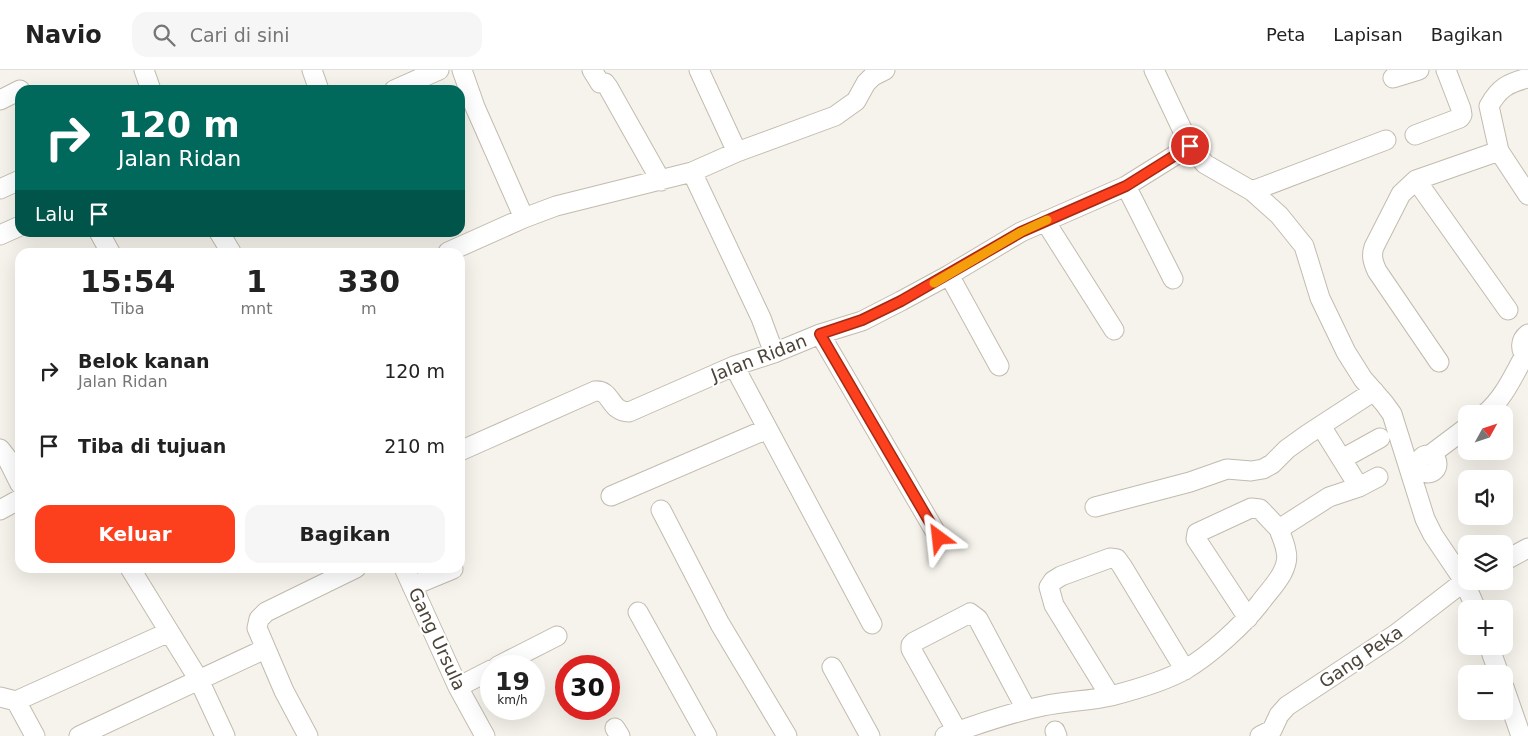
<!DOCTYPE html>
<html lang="id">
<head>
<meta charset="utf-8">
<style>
	:root { --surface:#fff; --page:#f6f6f6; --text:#222; --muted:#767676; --line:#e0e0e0; --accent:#fc3f1d }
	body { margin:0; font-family:"DejaVu Sans",sans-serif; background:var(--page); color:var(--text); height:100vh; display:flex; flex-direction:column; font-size:19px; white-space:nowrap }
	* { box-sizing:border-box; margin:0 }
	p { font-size:16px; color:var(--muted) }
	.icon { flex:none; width:28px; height:28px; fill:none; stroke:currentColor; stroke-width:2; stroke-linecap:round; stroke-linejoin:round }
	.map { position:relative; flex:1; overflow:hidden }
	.sheet { position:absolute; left:15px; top:178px; width:450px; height:325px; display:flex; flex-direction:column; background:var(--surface); border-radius:15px; box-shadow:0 5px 20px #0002 }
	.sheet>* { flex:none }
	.hud { position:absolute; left:15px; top:15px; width:450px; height:152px; border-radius:15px; box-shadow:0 5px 20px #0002; background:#00695c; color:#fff; overflow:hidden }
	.needle { width:32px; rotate:50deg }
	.buttons { position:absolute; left:1458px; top:335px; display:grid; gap:10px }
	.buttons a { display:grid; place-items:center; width:55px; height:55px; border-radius:10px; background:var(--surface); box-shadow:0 5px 20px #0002; font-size:25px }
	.speed { position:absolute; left:480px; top:585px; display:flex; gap:10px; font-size:25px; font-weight:700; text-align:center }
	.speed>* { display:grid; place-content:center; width:65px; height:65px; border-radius:50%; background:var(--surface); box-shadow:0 5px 20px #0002; line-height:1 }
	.speed small { font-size:12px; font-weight:400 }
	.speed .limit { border:8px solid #d22; background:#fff; color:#111 }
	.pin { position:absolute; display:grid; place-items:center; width:42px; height:42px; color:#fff; margin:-21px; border:2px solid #fff; border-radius:50%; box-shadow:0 1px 5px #0007 }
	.me { position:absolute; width:55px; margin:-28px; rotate:330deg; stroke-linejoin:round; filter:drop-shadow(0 0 4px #0008) }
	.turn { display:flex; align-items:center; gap:18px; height:105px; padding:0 20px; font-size:22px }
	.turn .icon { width:65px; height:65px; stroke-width:2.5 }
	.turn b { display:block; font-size:35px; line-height:42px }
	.then { display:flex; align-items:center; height:48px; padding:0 20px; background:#0003; gap:10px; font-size:19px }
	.eta { display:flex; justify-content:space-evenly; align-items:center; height:85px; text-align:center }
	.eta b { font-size:30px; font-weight:700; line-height:35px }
	.primary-button { display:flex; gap:10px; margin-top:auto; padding:10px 20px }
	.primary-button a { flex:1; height:58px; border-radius:15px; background:var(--accent); color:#fff; font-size:20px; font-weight:700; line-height:58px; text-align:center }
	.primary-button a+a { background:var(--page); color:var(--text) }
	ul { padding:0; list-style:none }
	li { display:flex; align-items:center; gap:15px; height:75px; padding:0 20px }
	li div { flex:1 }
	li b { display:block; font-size:19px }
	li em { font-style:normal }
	header { display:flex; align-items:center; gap:30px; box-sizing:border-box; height:70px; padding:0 25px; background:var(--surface); border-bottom:1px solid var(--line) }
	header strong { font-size:24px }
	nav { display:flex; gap:28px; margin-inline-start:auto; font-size:18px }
	.search { width:350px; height:45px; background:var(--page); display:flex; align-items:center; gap:12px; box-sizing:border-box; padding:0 18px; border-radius:15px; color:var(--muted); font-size:19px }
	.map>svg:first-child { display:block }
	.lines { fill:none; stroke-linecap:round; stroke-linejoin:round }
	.minor-casing { stroke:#c2bbae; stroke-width:21 }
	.minor { stroke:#fff; stroke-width:19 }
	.route-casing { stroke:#a42913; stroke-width:12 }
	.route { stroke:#fc3f1d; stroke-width:9 }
	.slow { stroke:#f59e0b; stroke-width:9 }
	.labels { text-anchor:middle; stroke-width:4.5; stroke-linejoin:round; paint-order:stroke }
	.street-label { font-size:18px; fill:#4b4439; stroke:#fff }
</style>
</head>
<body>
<header>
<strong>Navio</strong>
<div class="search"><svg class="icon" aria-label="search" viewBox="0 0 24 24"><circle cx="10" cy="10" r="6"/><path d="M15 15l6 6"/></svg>Cari di sini</div>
<nav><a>Peta</a><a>Lapisan</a><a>Bagikan</a></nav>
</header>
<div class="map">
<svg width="1528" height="666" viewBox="0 0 1528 666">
	<rect width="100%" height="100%" fill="#f6f3ec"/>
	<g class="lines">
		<defs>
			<path id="minor" d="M144,0L151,20
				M312,0L319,20
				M462,0L475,37L524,148
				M592,0L600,13H605L608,17L661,111
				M699,0L737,82
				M1154,0L1190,76L1205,94L1252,121L1279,145L1304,176L1320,228L1346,282L1363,309L1384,333L1392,344L1425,449L1433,465L1464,511L1476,539
				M1393,8L1419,0
				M1528,8C1508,13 1499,18 1489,36L1499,81L1528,125
				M394,20L439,0
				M0,30L20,20
				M1415,65L1460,48L1462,45L1461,39L1446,0
				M692,102L761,248L774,283
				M1416,110L1508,240
				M1126,116L1173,209
				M0,119L20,110
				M1252,121L1386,70
				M1045,151L1114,260
				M99,162L110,182
				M219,162L231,182
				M0,165L20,156
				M448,182L524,148L556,136L692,102L737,82L835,46L856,31L866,13L873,6L885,0
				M949,205L999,296
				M820,264L939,468
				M1528,264C1520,270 1519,281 1528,287
				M1439,292L1377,201C1373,192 1371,186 1374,177L1401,124L1416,110L1499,81
				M734,296L872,554
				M1485,344C1504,328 1513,306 1525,285
				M1326,364L1359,417
				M0,379L7,388L20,414
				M460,381L595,321C612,319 609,342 629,342L734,296L774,283L820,264L862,251L901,231L949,205L1021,162L1126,116L1190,76
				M1419 394a9 9 0 1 1 18 0a9 9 0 1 1-18 0Z
				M1430,385L1466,358
				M1342,389L1380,368
				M611,426L767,359
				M1095,437L1190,412L1227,399L1251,401L1263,399L1272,394L1287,379L1308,364L1374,321
				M0,440L20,429
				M661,440L720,554L787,666
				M1504,491L1528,478
				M130,498L199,610L225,666
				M404,498L458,617L485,666
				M412,516L453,499
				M638,542L707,666
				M1248,548L1196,469L1197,463L1251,438L1260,439L1279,459
				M1489,576L1499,604
				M498,596L557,566
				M832,597L870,666
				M458,617L491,600
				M1504,617L1521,666
				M1110,626L1054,535L1049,517L1053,511L1061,506L1110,488L1117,489L1122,496L1185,600
				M0,627L16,631L35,666
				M16,631L169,562
				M615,658L620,666
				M957,661L911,579V575L914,572L970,543L978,549L1026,639
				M1055,661L1057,666
				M79,666L265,579
				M308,666L284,621L257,558L259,549L266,542L356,498
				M945,666C977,654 1009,643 1043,636C1066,631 1089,631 1111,626C1134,620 1166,611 1186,599C1210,585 1243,555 1260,533C1270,519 1291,500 1286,481C1285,473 1281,466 1279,459L1329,427L1359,417L1378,407
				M1260,666L1272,660L1279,645L1287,636L1396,564L1466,510"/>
		</defs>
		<!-- minor casing -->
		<use href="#minor" class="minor-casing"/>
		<!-- minor -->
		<use href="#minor" class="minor"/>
	</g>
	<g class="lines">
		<defs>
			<path id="route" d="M939,468L820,264L862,250L901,231L1021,162L1126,116L1190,76"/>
		</defs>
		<!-- route casing -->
		<use href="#route" class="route-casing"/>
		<!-- route -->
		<use href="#route" class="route"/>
		<!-- slow -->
		<path class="slow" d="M934,213L1021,162L1047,150"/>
	</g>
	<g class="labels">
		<!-- street labels -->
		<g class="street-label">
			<text transform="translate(759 288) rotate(-21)" y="6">Jalan Ridan</text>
			<text transform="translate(437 569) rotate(65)" y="6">Gang Ursula</text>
			<text transform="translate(1361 587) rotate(-34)" y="6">Gang Peka</text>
		</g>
	</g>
</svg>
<div class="buttons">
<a><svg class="needle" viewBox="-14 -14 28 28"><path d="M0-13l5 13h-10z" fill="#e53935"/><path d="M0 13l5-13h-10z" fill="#767676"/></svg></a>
<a><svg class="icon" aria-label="sound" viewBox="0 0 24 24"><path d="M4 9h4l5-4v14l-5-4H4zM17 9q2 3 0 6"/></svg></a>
<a><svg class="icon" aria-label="layers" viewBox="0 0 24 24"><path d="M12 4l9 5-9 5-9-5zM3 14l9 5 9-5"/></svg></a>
<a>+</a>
<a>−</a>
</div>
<div class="speed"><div>19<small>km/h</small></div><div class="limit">30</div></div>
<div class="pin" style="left:1190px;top:76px;background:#d93025"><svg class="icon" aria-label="arrive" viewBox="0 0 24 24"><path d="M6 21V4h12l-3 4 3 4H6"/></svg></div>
<svg class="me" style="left:939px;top:468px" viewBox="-20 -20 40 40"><path d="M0-17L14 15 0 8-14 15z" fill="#fc3f1d" stroke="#fff" stroke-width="4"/></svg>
<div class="hud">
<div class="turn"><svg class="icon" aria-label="right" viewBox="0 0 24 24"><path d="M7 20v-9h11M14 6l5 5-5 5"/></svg><div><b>120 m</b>Jalan Ridan</div></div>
<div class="then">Lalu<svg class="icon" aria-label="arrive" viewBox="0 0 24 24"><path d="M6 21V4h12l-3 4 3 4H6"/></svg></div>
</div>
<section class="sheet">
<div class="eta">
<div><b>15:54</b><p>Tiba</p></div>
<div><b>1</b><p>mnt</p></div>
<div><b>330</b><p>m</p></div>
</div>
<ul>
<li><svg class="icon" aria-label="right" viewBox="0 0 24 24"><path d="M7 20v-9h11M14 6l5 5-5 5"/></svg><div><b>Belok kanan</b><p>Jalan Ridan</p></div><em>120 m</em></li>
<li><svg class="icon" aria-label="arrive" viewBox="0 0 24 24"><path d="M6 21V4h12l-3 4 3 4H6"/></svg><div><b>Tiba di tujuan</b></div><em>210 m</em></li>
</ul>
<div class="primary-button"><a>Keluar</a><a>Bagikan</a></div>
</section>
</div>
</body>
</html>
